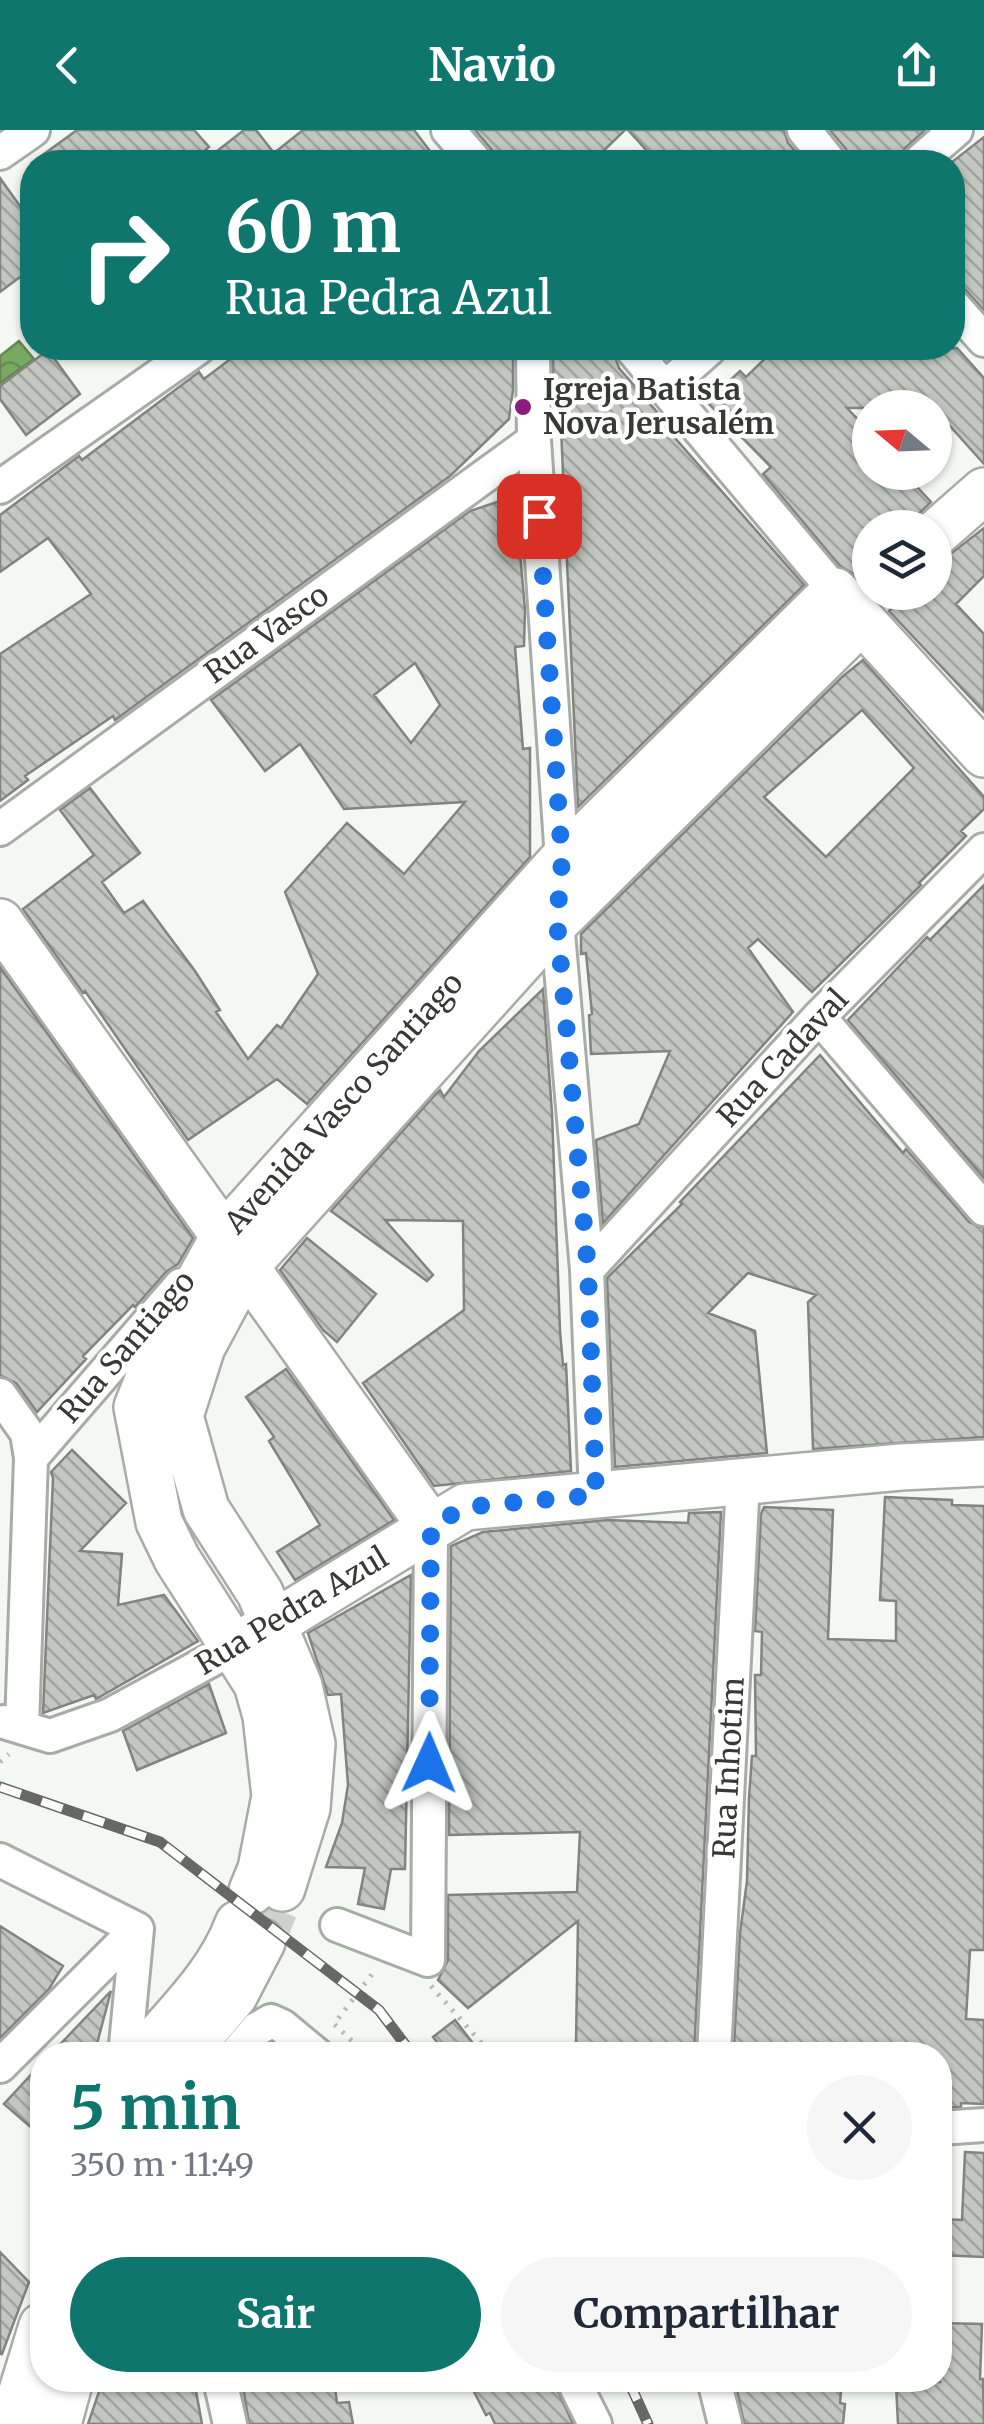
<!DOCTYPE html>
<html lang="pt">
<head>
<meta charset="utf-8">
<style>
	:root { --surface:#fff; --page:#f6f6f7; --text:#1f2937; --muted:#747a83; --accent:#0f766e }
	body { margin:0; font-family:Merriweather,serif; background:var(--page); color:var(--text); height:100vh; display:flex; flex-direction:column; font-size:38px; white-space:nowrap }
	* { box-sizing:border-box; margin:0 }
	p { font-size:32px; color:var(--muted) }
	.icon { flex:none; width:55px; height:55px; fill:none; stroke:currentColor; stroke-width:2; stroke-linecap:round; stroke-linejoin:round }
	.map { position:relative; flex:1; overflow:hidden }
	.side { position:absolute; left:30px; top:1912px; width:922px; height:350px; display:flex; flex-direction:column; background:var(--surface); border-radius:40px; box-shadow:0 2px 8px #0004 }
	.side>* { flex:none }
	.guide { position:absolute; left:20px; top:20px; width:945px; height:210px; border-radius:40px; box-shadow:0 2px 8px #0004; background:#0f766e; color:#fff; overflow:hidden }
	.needle { width:65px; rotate:289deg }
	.fabs { position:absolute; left:852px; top:260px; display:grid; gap:20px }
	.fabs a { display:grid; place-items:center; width:100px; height:100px; border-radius:50%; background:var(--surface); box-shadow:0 2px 8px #0004; font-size:50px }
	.pin { position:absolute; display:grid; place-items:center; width:85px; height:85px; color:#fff; margin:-42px; border-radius:20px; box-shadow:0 5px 15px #0006 }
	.me { position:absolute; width:110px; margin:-55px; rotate:1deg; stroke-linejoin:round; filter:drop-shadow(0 0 8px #0008) }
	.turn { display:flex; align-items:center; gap:35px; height:210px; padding:0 40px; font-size:45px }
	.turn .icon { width:130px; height:130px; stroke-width:2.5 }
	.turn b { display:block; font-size:70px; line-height:85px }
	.round { display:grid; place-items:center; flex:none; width:105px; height:105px; border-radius:52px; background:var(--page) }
	.overview { display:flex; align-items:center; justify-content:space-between; height:170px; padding:0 40px }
	h1 { font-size:60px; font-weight:700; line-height:75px; color:var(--accent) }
	.primary-button { display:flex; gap:20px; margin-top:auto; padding:20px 40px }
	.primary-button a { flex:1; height:115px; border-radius:60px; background:var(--accent); color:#fff; font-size:40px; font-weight:700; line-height:115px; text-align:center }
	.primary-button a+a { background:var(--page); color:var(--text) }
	header { display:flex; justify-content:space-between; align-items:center; height:130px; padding:0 40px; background:var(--accent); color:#fff; font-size:45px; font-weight:700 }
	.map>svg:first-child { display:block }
	.water { fill:url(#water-waves); stroke:#658753; stroke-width:2.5 }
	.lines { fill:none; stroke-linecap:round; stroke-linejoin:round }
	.stream { stroke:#658753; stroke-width:8 }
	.building { fill:url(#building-back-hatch); stroke:#81847f; stroke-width:2.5; fill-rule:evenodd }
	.secondary-tunnel { stroke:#ced2cc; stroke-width:45; stroke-dasharray:45 22; stroke-linecap:butt }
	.street-casing { stroke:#a8aca6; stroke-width:38 }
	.secondary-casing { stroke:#a8aca6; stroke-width:50 }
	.path { stroke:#b5b8b3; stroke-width:5; stroke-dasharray:2.5 8; stroke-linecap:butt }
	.street { stroke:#fff; stroke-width:32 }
	.secondary { stroke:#fff; stroke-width:45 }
	.rail-casing { stroke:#656864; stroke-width:11 }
	.rail { stroke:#fff; stroke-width:8; stroke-dasharray:22; stroke-linecap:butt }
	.route { stroke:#1a73e8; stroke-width:18; stroke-dasharray:0 32.4 }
	.poi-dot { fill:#8c1c7f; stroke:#fff; stroke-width:4 }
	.labels { text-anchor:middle; stroke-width:9; stroke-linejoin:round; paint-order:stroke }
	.poi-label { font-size:30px; font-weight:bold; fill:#373936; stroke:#fff; text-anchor:start }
	.street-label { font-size:30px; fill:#373936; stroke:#fff }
</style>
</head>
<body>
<header><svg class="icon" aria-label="back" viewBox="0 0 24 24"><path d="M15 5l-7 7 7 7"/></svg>Navio<svg class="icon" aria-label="share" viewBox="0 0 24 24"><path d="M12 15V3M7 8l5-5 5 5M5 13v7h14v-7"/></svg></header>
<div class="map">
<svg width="984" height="2294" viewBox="0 0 984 2294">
	<defs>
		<pattern id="water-waves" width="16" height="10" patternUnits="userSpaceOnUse" patternTransform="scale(2.5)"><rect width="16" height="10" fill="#79a960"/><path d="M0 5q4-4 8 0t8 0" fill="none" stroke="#648b50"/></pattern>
		<pattern id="building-back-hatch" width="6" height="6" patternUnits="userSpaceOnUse" patternTransform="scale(2.5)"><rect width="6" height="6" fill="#c3c7c1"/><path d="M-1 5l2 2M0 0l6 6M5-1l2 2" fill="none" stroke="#9fa39e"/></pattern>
	</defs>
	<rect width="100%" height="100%" fill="#f4f8f2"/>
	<!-- water -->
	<path class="water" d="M19,211L34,229L0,253V226Z"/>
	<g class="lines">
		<!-- stream -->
		<path class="stream" d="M175,1365L189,1404"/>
	</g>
	<!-- building -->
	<path class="building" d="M77,0H194L209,17L192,32H33Z
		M244,0H256L274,23L303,0H414L430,21L416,32H203Z
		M475,0H625L592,32H495L492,20Z
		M628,0H784L788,13L805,32H657Z
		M830,0H925L905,18L899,32H850L846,19Z
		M984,7V180L952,145V32Z
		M0,48L32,93V164L20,147L0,162Z
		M245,218H513V260L509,289L450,346L141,571L115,590L113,586L25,646L28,650L0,671V524L91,464L48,408L0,442V385L79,326L82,330L199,242L204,249Z
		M553,218H612L619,238L657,282L654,284L804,455L578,677L561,298H554Z
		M776,218H957L984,248V334L949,295L935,307V278H847L870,302V342H903L931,372L904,398H870V431L856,445L840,436L763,344L771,337L707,272L740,241L746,247Z
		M48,220L80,264L26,305L0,269V256Z
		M515,366L525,480L524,516L515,517L523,619L530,618V727L307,974L277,949L188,1010L85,861L83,863L23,779L94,725L60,680L90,658L140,723L102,752L124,783L143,771L195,841L220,880L216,882L248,929L277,895L281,898L318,844L285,762L347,693L404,744L465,672L344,679L300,614L265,641L211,570L470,381ZM415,533L440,575L411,613L374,565Z
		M984,398V446L956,474L984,504V582L889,481L908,462H935V436Z
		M863,530L984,667V679L961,701L966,706L919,753L921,755L812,862L758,809L748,818L793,882L603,1093L596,1010L639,994L670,921L591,924L589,885L592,884L586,823L581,824V804L842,547ZM862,580L914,638L826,727L764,667Z
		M984,755V1048L848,890L927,807L930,810Z
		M0,837L193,1108L178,1134L166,1142L135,1177L133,1175L83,1226L86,1229L37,1282L16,1253L0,1245Z
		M543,859L552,983L560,1201L563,1235L566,1234L571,1341L434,1356L363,1253L464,1180L463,1091L385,1090L433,1145L427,1151L331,1081L435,965L440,960L444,967L479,921Z
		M820,925L903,1023L906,1019L969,1092L984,1098V1307L813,1319L808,1172L816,1165L748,1143L708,1183L755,1201L767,1323L615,1337L607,1148L682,1074L680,1072Z
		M307,1108L376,1164L337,1212L323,1200L280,1140Z
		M286,1239L394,1390L295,1450L277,1422L320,1395L269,1311L274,1307L246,1267Z
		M72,1320L126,1373L80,1421L122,1424L118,1475L164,1465L198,1511L96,1569L94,1565L43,1583L53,1348L51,1342Z
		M885,1367L952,1370V1375L984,1376V1820H970L966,1889L984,1890V1974L961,1973V1977L940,1978V1925H781V1919L734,1916L740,1803L747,1751L749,1668L752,1626H756L755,1545H761L762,1502L755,1501L761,1384L764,1377L833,1380L828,1509L896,1511V1471L880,1470Z
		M721,1382L694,1925H660L661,1916L576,1913L578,1791L468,1878L438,1850L448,1830V1765L577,1762L580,1702L449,1705L451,1416L483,1402L607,1390L688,1393L689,1383Z
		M411,1445L405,1739H391L384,1779L358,1774L365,1738L326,1737L342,1693L348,1655L341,1564L328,1565L308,1503Z
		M209,1554L226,1603L137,1640L123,1601Z
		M0,1796L63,1836L49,1859L0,1908Z
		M111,1861L94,1925H50L68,1906Z
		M455,1890L482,1925H447L433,1907Z
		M42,1933V2007L4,1974Z
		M965,2022L984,2023V2127L940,2125V2089L962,2090Z
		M0,2122L29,2152L2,2224H0Z
		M940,2193L982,2194L980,2249H983L984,2294H898L896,2254L940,2252Z
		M103,2250H194L202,2294H88Z
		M242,2250H334L337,2273L349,2272L353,2294H249Z
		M468,2250H553L573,2294H495L490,2283L486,2285Z
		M735,2250H842L840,2273L845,2274L843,2294H744Z"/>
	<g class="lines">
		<!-- secondary-tunnel -->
		<path class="secondary-tunnel" d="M262,1812L275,1779"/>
		<defs>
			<path id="street" d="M448,0L476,32
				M804,0L830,32
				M0,23L33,0
				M919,32L956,0
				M952,174L984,210
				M533,218L534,310L562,730L557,791L587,1140L596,1365
				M631,218L835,461
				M665,258L710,218
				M0,357L198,218
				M0,699L534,310
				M819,887L984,1079
				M587,1140L819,887L984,720
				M0,1265L27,1303L31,1328L22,1597
				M31,1328L181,1155
				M4,1592L50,1606L110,1585L235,1517
				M0,1730L137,1799
				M337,1795L428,1830L431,1397
				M125,1925L137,1799
				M235,1925L257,1899L271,1891L282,1896L317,1925
				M714,1925L743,1351
				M0,1936L137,1799
				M940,1998L984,1995
				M220,2250L230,2294
				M573,2250L595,2294
				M714,2250L725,2294"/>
			<path id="secondary" d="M935,404L984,361
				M0,792L431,1397
				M250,1508L465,1377L901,1337L984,1333
				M282,1758L307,1678L312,1614L299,1556L260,1463L206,1379L180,1286L202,1217L245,1137L557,791L861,491
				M252,1761L261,1739L275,1666L266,1586L257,1554L177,1429L159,1392L137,1277L158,1225L224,1106L562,730L835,461L984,624
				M188,1920L234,1866L262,1812
				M146,1921C180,1882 220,1843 238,1794
				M12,2294L42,2196
				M58,2294L70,2250"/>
		</defs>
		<!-- street casing -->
		<use href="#street" class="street-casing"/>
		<!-- secondary casing -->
		<use href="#secondary" class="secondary-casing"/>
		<!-- path -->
		<path class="path" d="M0,1632L9,1624
			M431,1856L492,1925
			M367,1925L334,1894L376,1839"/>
		<!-- street -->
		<use href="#street" class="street"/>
		<!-- secondary -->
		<use href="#secondary" class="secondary"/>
		<defs>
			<path id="rail" d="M0,1657L160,1712L379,1880L413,1925
				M628,2250L648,2294"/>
		</defs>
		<!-- rail casing -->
		<use href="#rail" class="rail-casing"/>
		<!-- rail -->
		<use href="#rail" class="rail"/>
	</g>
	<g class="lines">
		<!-- route -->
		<path class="route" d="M429,1633L431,1397L465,1377L596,1365L588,1140L557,791L562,730L539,386"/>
	</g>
	<!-- markers -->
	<circle class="poi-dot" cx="523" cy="277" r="10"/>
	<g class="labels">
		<!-- poi labels -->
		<g class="poi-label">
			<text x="543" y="270">Igreja Batista<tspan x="543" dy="34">Nova Jerusalém</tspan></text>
		</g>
		<!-- street labels -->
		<g class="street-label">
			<text transform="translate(267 504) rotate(-36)" y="10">Rua Vasco</text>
			<text transform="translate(783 928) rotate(-47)" y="10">Rua Cadaval</text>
			<text transform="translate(344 973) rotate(-48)" y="10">Avenida Vasco Santiago</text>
			<text transform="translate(127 1217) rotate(-49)" y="10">Rua Santiago</text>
			<text transform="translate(292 1481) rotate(-31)" y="10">Rua Pedra Azul</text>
			<text transform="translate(729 1638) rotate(-87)" y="10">Rua Inhotim</text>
		</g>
	</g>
</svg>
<div class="fabs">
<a><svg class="needle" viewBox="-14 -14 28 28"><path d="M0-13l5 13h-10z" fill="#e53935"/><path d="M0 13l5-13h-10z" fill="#747a83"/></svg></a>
<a><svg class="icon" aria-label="layers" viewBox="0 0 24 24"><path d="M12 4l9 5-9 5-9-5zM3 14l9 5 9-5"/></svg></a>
</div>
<div class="pin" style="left:539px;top:386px;background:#d93025"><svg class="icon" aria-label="arrive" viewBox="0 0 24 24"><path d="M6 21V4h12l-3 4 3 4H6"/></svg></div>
<svg class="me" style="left:429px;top:1633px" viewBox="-20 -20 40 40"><path d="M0-17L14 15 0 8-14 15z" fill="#1a73e8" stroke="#fff" stroke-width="4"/></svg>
<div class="guide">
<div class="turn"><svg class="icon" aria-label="right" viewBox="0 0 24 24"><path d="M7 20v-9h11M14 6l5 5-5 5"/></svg><div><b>60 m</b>Rua Pedra Azul</div></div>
</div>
<section class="side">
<div class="overview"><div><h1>5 min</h1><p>350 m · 11:49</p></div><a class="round"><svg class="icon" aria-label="close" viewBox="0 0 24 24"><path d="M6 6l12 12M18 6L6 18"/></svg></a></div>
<div class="primary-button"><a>Sair</a><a>Compartilhar</a></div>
</section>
</div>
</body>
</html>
